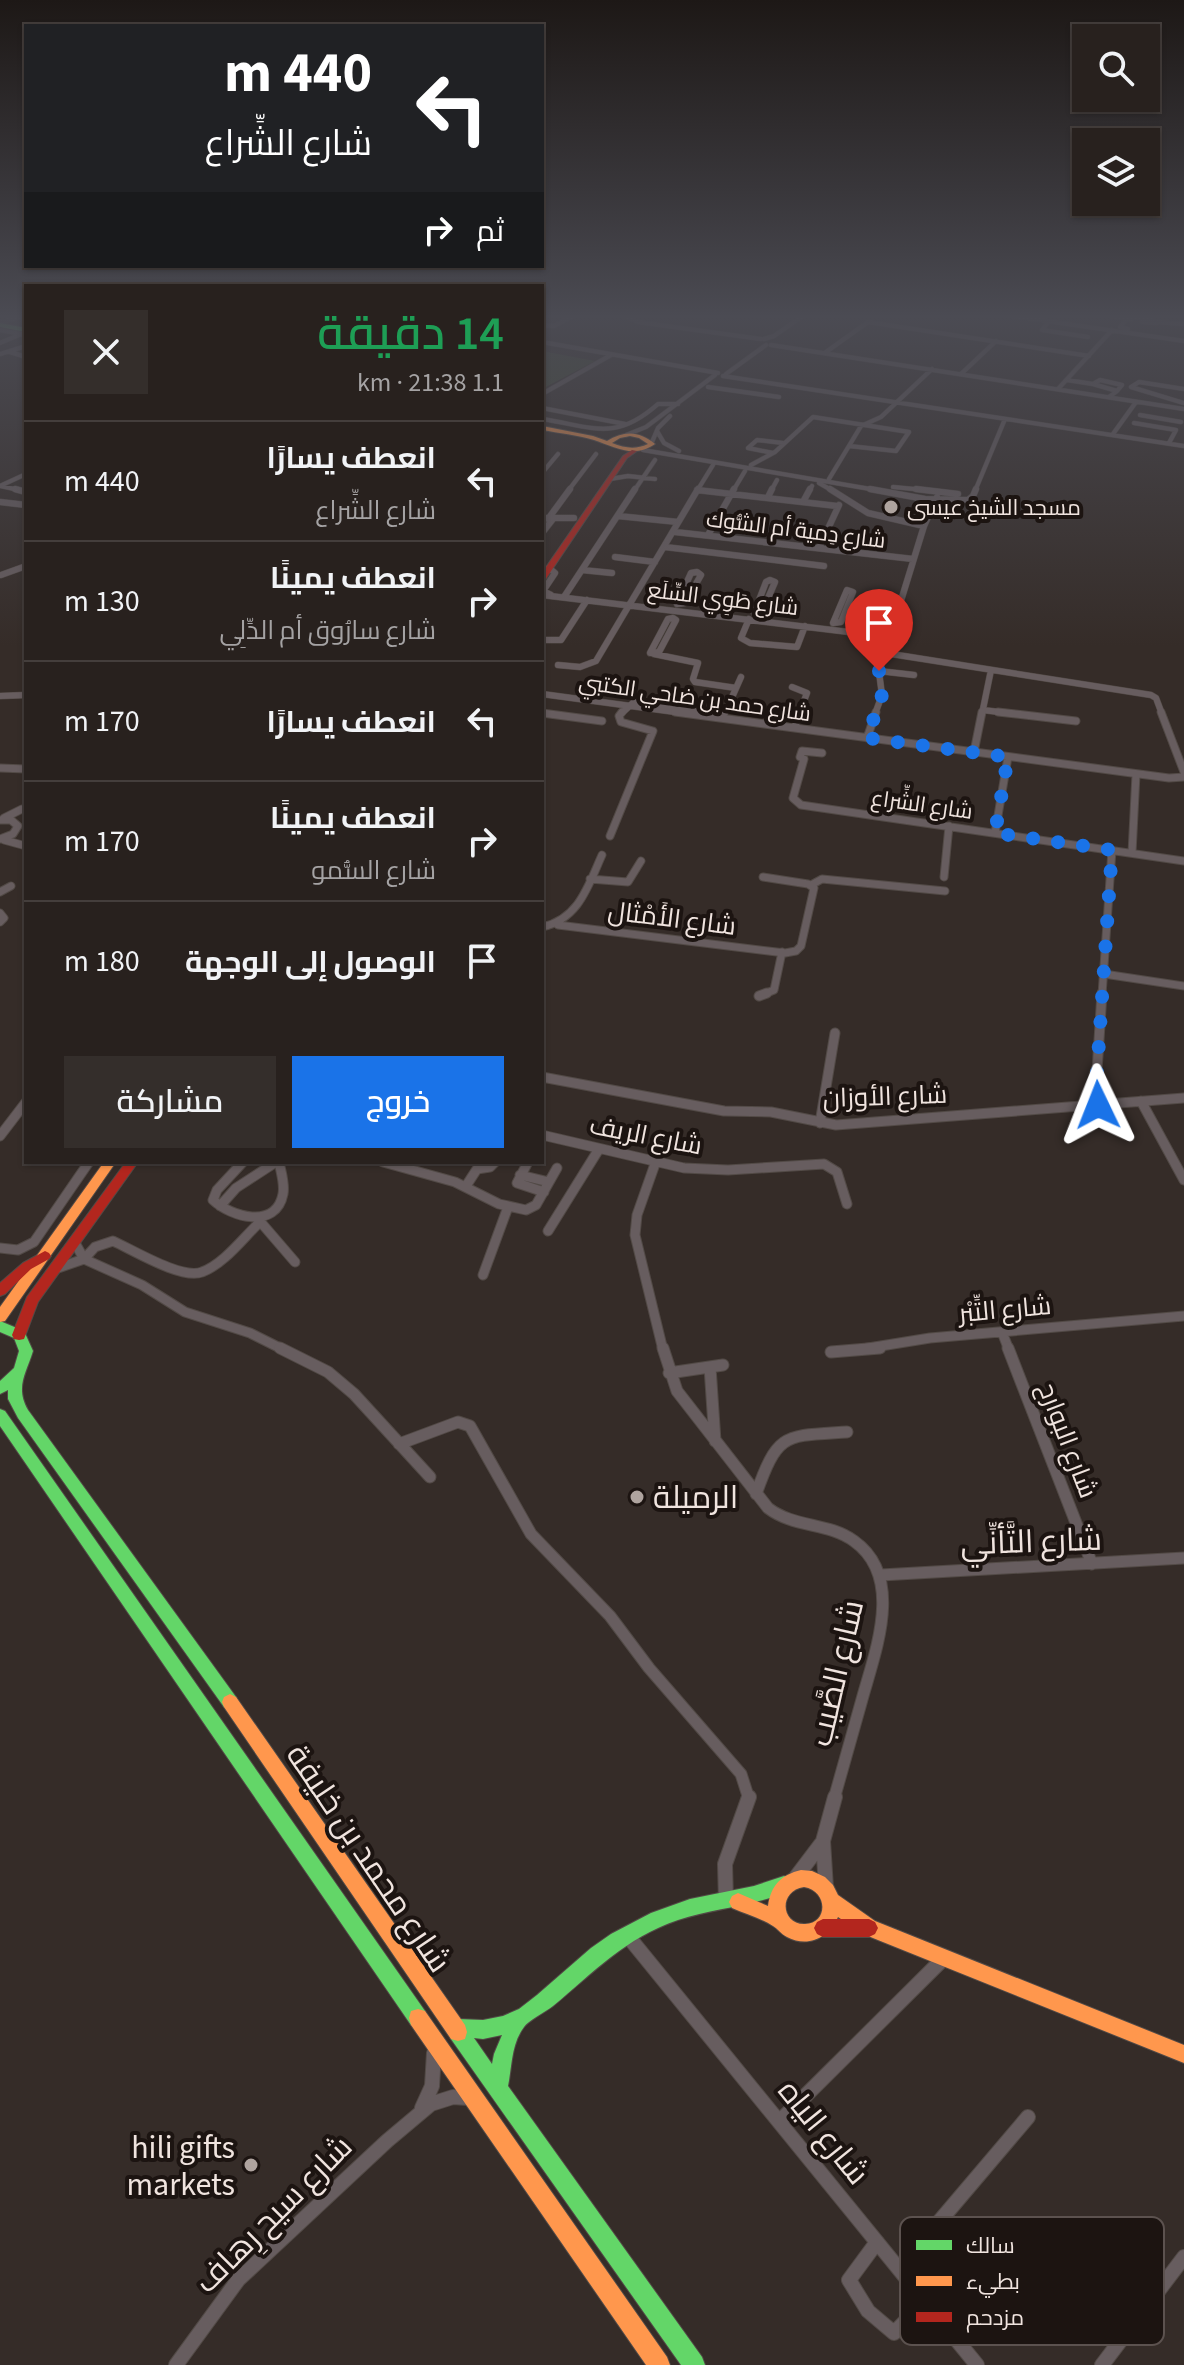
<!DOCTYPE html>
<html lang="ar">
<head>
<meta charset="utf-8">
<style>
	:root { --surface:#28211e; --page:#342e2b; --text:#f1f3f6; --muted:#a5a3a4; --line:#443e3c; --accent:#1a73e8 }
	body { margin:0; font-family:"Source Sans 3",Cairo,sans-serif; background:var(--page); color:var(--text); direction:rtl; height:100vh; display:flex; flex-direction:column; font-size:30px; white-space:nowrap }
	* { box-sizing:border-box; margin:0 }
	p { font-size:26px; color:var(--muted) }
	.icon { flex:none; width:44px; height:44px; fill:none; stroke:currentColor; stroke-width:2; stroke-linecap:round; stroke-linejoin:round }
	.map { position:relative; flex:1; overflow:hidden; direction:ltr }
	.panel { position:absolute; left:24px; top:284px; width:520px; height:880px; display:flex; flex-direction:column; background:var(--surface); border-radius:0px; box-shadow:0 2px 6px #0004,0 0 0 2px var(--line); direction:rtl }
	.panel>* { flex:none }
	.top-card { position:absolute; left:24px; top:24px; width:520px; height:244px; border-radius:0px; box-shadow:0 2px 6px #0004,0 0 0 2px var(--line); direction:rtl; background:#202124; color:#fff; overflow:hidden }
	.buttons { position:absolute; left:1072px; top:24px; display:grid; gap:16px }
	.buttons a { display:grid; place-items:center; width:88px; height:88px; border-radius:0px; background:var(--surface); box-shadow:0 2px 6px #0004,0 0 0 2px var(--line); font-size:40px }
	.pin { position:absolute; display:grid; place-items:center; width:68px; height:68px; color:#fff; margin:-82px -34px; border-radius:50% 50% 50% 0; rotate:-45deg; box-shadow:0 0 8px #0007 }
	.pin .icon { rotate:45deg }
	.me { position:absolute; width:88px; margin:-44px; rotate:358deg; stroke-linejoin:round; filter:drop-shadow(0 0 6px #0008) }
	.turn { display:flex; align-items:center; gap:28px; height:168px; padding:0 40px; font-size:36px }
	.turn .icon { width:104px; height:104px; stroke-width:2.5 }
	.turn b { display:block; font-size:56px; line-height:68px }
	.then { display:flex; align-items:center; height:76px; padding:0 40px; background:#0003; gap:16px; font-size:30px }
	.round { display:grid; place-items:center; flex:none; width:84px; height:84px; border-radius:0px; background:var(--page) }
	.summary { display:flex; align-items:center; justify-content:space-between; height:136px; padding:0 40px }
	h1 { font-size:48px; font-weight:600; line-height:60px; color:#1e9e55 }
	.button { display:flex; gap:16px; margin-top:auto; padding:16px 40px }
	.button a { flex:1; height:92px; border-radius:0px; background:var(--accent); color:#fff; font-size:32px; font-weight:600; line-height:92px; text-align:center }
	.button a+a { background:var(--page); color:var(--text) }
	ul { padding:0; list-style:none }
	li { display:flex; align-items:center; gap:24px; height:120px; padding:0 40px; border-top:2px solid var(--line) }
	li div { flex:1 }
	li b { display:block; font-size:30px }
	li em { font-style:normal }
	.map>svg:first-child { display:block }
	.green { fill:#3f4930 }
	.lines { fill:none; stroke-linecap:round; stroke-linejoin:round }
	.street-far5-casing { stroke:#524a46; stroke-width:5 }
	.street-far4-casing { stroke:#524a46; stroke-width:7 }
	.street-far3-casing { stroke:#524a46; stroke-width:9 }
	.street-far2-casing { stroke:#524a46; stroke-width:11 }
	.street-far1-casing { stroke:#524a46; stroke-width:13 }
	.street-casing { stroke:#524a46; stroke-width:16 }
	.fast-casing { stroke:#524a46; stroke-width:2 }
	.slow-casing { stroke:#524a46; stroke-width:2 }
	.jam-casing { stroke:#524a46; stroke-width:2 }
	.street-far5 { stroke:#675d5f; stroke-width:4 }
	.street-far4 { stroke:#675d5f; stroke-width:6 }
	.street-far3 { stroke:#675d5f; stroke-width:7 }
	.street-far2 { stroke:#675d5f; stroke-width:9 }
	.street-far1 { stroke:#675d5f; stroke-width:11 }
	.street { stroke:#675d5f; stroke-width:14 }
	.fast { fill:#63d668; fill-rule:evenodd }
	.slow { fill:#ff974d; fill-rule:evenodd }
	.jam { fill:#b3261e; fill-rule:evenodd }
	.route { stroke:#1a73e8; stroke-width:14; stroke-dasharray:0 25.2 }
	.poi-dot { fill:#afa49f; stroke:#1c1411; stroke-width:3 }
	.labels { text-anchor:middle; stroke-width:8; stroke-linejoin:round; paint-order:stroke }
	.far-poi-label { font-size:22px; fill:#f0e4df; stroke:#1c1411; text-anchor:start }
	.far-street-label { font-size:22px; fill:#f0e4df; stroke:#1c1411 }
	.street-label { font-size:26px; fill:#f0e4df; stroke:#1c1411 }
	.near-poi-label { font-size:32px; fill:#f0e4df; stroke:#1c1411; text-anchor:start }
	.near-street-label { font-size:32px; fill:#f0e4df; stroke:#1c1411 }
	.key { fill:#1c1411; stroke:#5c524f; stroke-width:2 }
	.key-label { font-size:22px; fill:#f0e4df }
</style>
</head>
<body>
<div class="map">
<svg width="1184" height="2365" viewBox="0 0 1184 2365">
	<rect width="100%" height="100%" fill="#352c28"/>
	<!-- green -->
	<path class="green" d="M542,351L595,361L542,389Z"/>
	<g class="lines">
		<defs>
			<path id="street-far5" d="M622,315L638,322L761,339
				M1005,315L1184,341
				M1103,315L1131,319
				M1150,320L1157,323L1142,322Z
				M1049,321L1042,330L1088,337
				M2,322L26,315
				M1157,322L1182,324
				M542,325L554,326L575,315
				M1128,329L1120,327L1128,317H1152
				M0,330L26,335
				M764,339L774,336L804,315
				M542,342L718,373
				M0,343L19,335
				M771,345L1184,409
				M10,352L26,357
				M826,352L868,322L1089,356
				M0,354L26,346
				M726,374L766,345
				M961,374L996,341
				M723,376L1184,446
				M1067,380L1093,384
				M1100,380L1122,385L1117,391L1093,384Z
				M708,387L779,397
				M1058,389L1112,330
				M1184,389L1139,382L1131,387L1184,403
				M542,394L611,355
				M1109,397L1117,391
				M542,408L625,424
				M1140,415L1181,422
				M542,419C594,427 615,442 658,404H678
				M1134,423L1176,430L1169,443
				M657,431L664,443L679,451
				M1113,434L1136,402
				M626,435L646,427L715,375
				M652,442L658,428L670,416
				M643,450L882,491
				M773,453L748,448L757,440L783,443
				M751,465L775,452L813,417L909,432L896,451L849,446
				M542,473L558,454
				M610,479L628,476L655,479
				M829,479L861,426L881,417L932,369
				M819,483L833,491
				M0,486L26,474
				M0,486L24,491
				M893,487L935,491
				M697,490L710,491
				M568,491L596,454
				M634,491L655,460
				M697,491L713,465
				M733,491L745,471
				M771,491L777,480
				M809,491L812,486
				M975,491L1005,419"/>
			<path id="street-far4" d="M15,489L26,492
				M830,489L868,513L924,526
				M870,489L925,499L968,500L973,496
				M916,489L958,494
				M697,490L837,506
				M973,496L976,489
				M768,497L772,489
				M0,502L26,505
				M803,502L810,489
				M618,516L678,522
				M545,518H574
				M548,519L570,489
				M675,532L913,559
				M542,533L553,519
				M708,535L734,489
				M665,547L824,566
				M819,548L839,505
				M615,557L655,562
				M549,568L555,573L543,591L551,595
				M582,570L612,573
				M697,572L701,575L685,603L677,604L691,573Z
				M1,575L26,566
				M770,580L775,582L762,612L754,613L766,582Z
				M847,590L853,592L841,622L833,623Z
				M542,595L890,637
				M564,597L635,489
				M673,618L676,620L659,652L650,653L668,619Z
				M749,619L741,638L750,643L797,647L805,626
				M542,640H561L587,600
				M885,653L1151,695L1156,698L1162,714
				M654,654L698,663L693,679L695,682L736,688
				M558,665L580,667L596,661L698,489
				M879,671L914,675
				M792,687L807,693L799,714
				M542,694L690,714
				M0,696L26,695
				M983,710L1015,714
				M542,713L548,714
				M725,713L741,677
				M621,714L635,701L704,710
				M875,714L882,695L879,672L924,526L937,497
				M982,714L991,670"/>
			<path id="street-far3" d="M675,712L1169,778L1184,777
				M998,712L1076,721
				M1161,712L1184,772
				M542,713L602,721
				M796,723L800,712
				M867,738L876,712
				M974,752L982,712
				M800,757L802,751L822,753
				M804,759L793,798L801,805L1184,861
				M0,768L26,769
				M4,818L22,809
				M0,820H11L18,826L13,834L0,839
				M995,833L1008,757
				M610,836L653,731L621,722L619,716L622,712
				M4,840L26,846
				M1132,853L1136,774
				M944,877L949,826
				M590,879L628,882L641,861
				M811,885L822,879L945,891
				M0,892L11,886
				M0,913L4,918L0,922
				M558,925L785,953L796,951L801,946L814,888L808,884L763,877
				M542,927C579,919 588,886 602,855
				M1104,974L1184,986
				M762,995L774,990L782,952
				M1102,995L1112,850"/>
			<path id="street-far2" d="M759,996L767,993
				M542,1077L724,1111L771,1112L836,1125L1184,1098
				M1141,1101L1184,1180
				M1098,1105L1096,1087L1102,993
				M820,1123L835,1033
				M542,1135L684,1168L728,1170L824,1164L837,1172L847,1204
				M0,1136L26,1102
				M243,1162L217,1190L213,1200C231,1217 276,1230 283,1194C285,1184 281,1172 279,1162
				M383,1162L455,1182L499,1204L526,1210L536,1205L557,1168
				M528,1162L517,1183L544,1192
				M655,1164L637,1215L635,1235L663,1350
				M520,1175L549,1182
				M466,1186L477,1169L490,1167L495,1162
				M220,1206L236,1188L276,1162
				M258,1219L295,1262
				M548,1231L599,1149
				M75,1243L84,1259L142,1285L185,1312L250,1333L284,1350
				M0,1248L18,1250L34,1242L89,1162
				M58,1268L84,1259L95,1247L113,1241C133,1250 182,1280 202,1272C224,1264 243,1238 260,1222
				M483,1275L508,1207
				M1002,1332L1009,1350
				M856,1350L930,1338L1184,1316"/>
			<path id="street-far1" d="M280,1348L328,1372L354,1394L430,1477
				M663,1348L677,1391L768,1508C794,1528 828,1522 854,1541C906,1578 874,1654 861,1703C852,1735 843,1767 834,1799
				M1008,1348L1092,1564
				M831,1352L880,1348
				M710,1367L715,1441
				M669,1373L723,1365
				M399,1444L458,1422L470,1426L531,1534L610,1616L649,1668L741,1774L749,1799
				M756,1494C778,1432 784,1436 847,1432
				M881,1575L1184,1558"/>
			<path id="street" d="M796,1877L821,1844
				M826,1888L823,1841L835,1797
				M726,1901L725,1864L749,1797
				M627,1935L977,2365
				M422,2108L432,2086L434,2053
				M780,2121L943,1959
				M877,2242L849,2280L868,2311L894,2333L925,2301
				M899,2269L1028,2117
				M176,2365L238,2280L387,2141L431,2104L453,2097L468,2098
				M1102,2365L1184,2257"/>
			<path id="fast" d="M0,323L26,328V332L0,327Z
				M0,1321L24,1331L33,1351C26,1374 15,1387 28,1410L236,1697L238,1702L236,1707L230,1710L224,1707L18,1418L8,1399V1390L0,1394V1381L14,1368L19,1351L14,1338L0,1332Z
				M0,1409L5,1411L425,2011L427,2018L425,2025L418,2027L411,2025L0,1426Z
				M784,1876L790,1879L793,1885L790,1891C754,1906 715,1908 678,1920C625,1938 594,1972 553,2006C545,2012 528,2021 524,2027C511,2044 512,2067 508,2086L702,2357L705,2365H681L451,2039L449,2032L451,2021L458,2019L483,2020L503,2016L519,2009L537,1995L591,1948L611,1934L651,1913L690,1899L754,1886ZM502,2035L494,2054L492,2064L474,2038L483,2039Z"/>
			<path id="slow" d="M542,426L593,436L607,441C624,430 640,431 655,444C634,459 615,447 594,440C577,435 559,433 542,430ZM630,436L639,438L648,444C635,450 625,448 612,443L620,438Z
				M104,1162H116L5,1321L0,1322V1307Z
				M230,1694L236,1697L465,2025L467,2032L465,2039L458,2041L451,2039L224,1707L222,1702L224,1697Z
				M801,1870L812,1871L825,1877L833,1885L838,1895L875,1921L1184,2045V2063L863,1934L838,1917C829,1938 808,1948 787,1937C781,1934 778,1929 773,1926C761,1918 745,1914 732,1908L729,1902L732,1896L738,1893L768,1906C771,1885 781,1875 801,1870ZM804,1887C829,1891 828,1925 804,1924C781,1924 778,1891 804,1887Z
				M418,2009L425,2011L667,2357L670,2365H646L411,2025L409,2018L411,2011Z"/>
			<path id="jam" d="M632,450L637,451L627,458L545,580H542V573L623,456Z
				M126,1162H138L38,1302L24,1339L19,1340L14,1339L12,1335L27,1297Z
				M45,1251L49,1253L51,1256L49,1259L31,1269L5,1294L0,1296V1283L23,1263Z
				M823,1919H869L875,1922L878,1928L875,1934L869,1937H823L817,1934L814,1928L817,1922Z"/>
		</defs>
		<!-- street-far5 casing -->
		<use href="#street-far5" class="street-far5-casing"/>
		<!-- street-far4 casing -->
		<use href="#street-far4" class="street-far4-casing"/>
		<!-- street-far3 casing -->
		<use href="#street-far3" class="street-far3-casing"/>
		<!-- street-far2 casing -->
		<use href="#street-far2" class="street-far2-casing"/>
		<!-- street-far1 casing -->
		<use href="#street-far1" class="street-far1-casing"/>
		<!-- street casing -->
		<use href="#street" class="street-casing"/>
		<!-- fast casing -->
		<use href="#fast" class="fast-casing"/>
		<!-- slow casing -->
		<use href="#slow" class="slow-casing"/>
		<!-- jam casing -->
		<use href="#jam" class="jam-casing"/>
		<!-- street-far5 -->
		<use href="#street-far5" class="street-far5"/>
		<!-- street-far4 -->
		<use href="#street-far4" class="street-far4"/>
		<!-- street-far3 -->
		<use href="#street-far3" class="street-far3"/>
		<!-- street-far2 -->
		<use href="#street-far2" class="street-far2"/>
		<!-- street-far1 -->
		<use href="#street-far1" class="street-far1"/>
		<!-- street -->
		<use href="#street" class="street"/>
		<!-- fast -->
		<use href="#fast" class="fast"/>
		<!-- slow -->
		<use href="#slow" class="slow"/>
		<!-- jam -->
		<use href="#jam" class="jam"/>
	</g>
	<!-- sky -->
	<linearGradient id="sky" x2="0" y2="1"><stop stop-color="#1d1816"/><stop offset="0.49" stop-color="#4b4b53"/><stop offset="1" stop-color="#4b4b53" stop-opacity="0"/></linearGradient>
	<rect width="1184" height="646" fill="url(#sky)"/>
	<g class="lines">
		<!-- route -->
		<path class="route" d="M879,671L882,695L867,738L1008,757L995,833L1112,850L1096,1087L1098,1105"/>
	</g>
	<!-- markers -->
	<g class="poi-dot">
		<circle cx="891" cy="507" r="8"/>
		<circle cx="637" cy="1497" r="8"/>
		<circle cx="251" cy="2165" r="8"/>
	</g>
	<g class="labels">
		<!-- far-poi labels -->
		<g class="far-poi-label">
			<text x="907" y="515">مسجد الشيخ عيسى</text>
		</g>
		<!-- far-street labels -->
		<g class="far-street-label">
			<text transform="translate(796 529) rotate(7)" y="8">شارع دِمية أم الشُّوك</text>
			<text transform="translate(723 598) rotate(7)" y="8">شارع طَوِي السِّلَع</text>
			<text transform="translate(695 697) rotate(8)" y="8">شارع حمد بن ضاحي الكتبي</text>
			<text transform="translate(922 804) rotate(8)" y="8">شارع الشِّراع</text>
		</g>
		<!-- street labels -->
		<g class="street-label">
			<text transform="translate(672 918) rotate(7)" y="9">شارع الأَمْثال</text>
			<text transform="translate(885 1096) rotate(-2)" y="9">شارع الأوزان</text>
			<text transform="translate(646 1135) rotate(11)" y="9">شارع الريف</text>
			<text transform="translate(1005 1309) rotate(-5)" y="9">شارع التِّبْر</text>
			<text transform="translate(1068 1440) rotate(69)" y="9">شارع البوارح</text>
		</g>
		<!-- near-poi labels -->
		<g class="near-poi-label">
			<text x="653" y="1508">الرميلة</text>
			<text x="235" y="2158" text-anchor="end">hili gifts<tspan x="235" dy="37">markets</tspan></text>
		</g>
		<!-- near-street labels -->
		<g class="near-street-label">
			<text transform="translate(1031 1541) rotate(-2)" y="11">شارع التَّأنِّي</text>
			<text transform="translate(836 1673) rotate(-77)" y="11">شارع الصَّيب</text>
			<text transform="translate(369 1858) rotate(56)" y="11">شارع محمد بن خليفة</text>
			<text transform="translate(824 2132) rotate(51)" y="11">شارع الياه</text>
			<text transform="translate(273 2214) rotate(-45)" y="11">شارع سيح رِهاف</text>
		</g>
	</g>
	<!-- legend -->
	<rect x="900" y="2217" width="264" height="128" rx="12" class="key"/>
	<rect x="916" y="2240" width="36" height="10" fill="#63d668"/>
	<rect x="916" y="2276" width="36" height="10" fill="#ff974d"/>
	<rect x="916" y="2312" width="36" height="10" fill="#b3261e"/>
	<g class="key-label">
		<text x="966" y="2253">سالك</text>
		<text x="966" y="2289">بطيء</text>
		<text x="966" y="2325">مزدحم</text>
	</g>
</svg>
<div class="buttons">
<a><svg class="icon" aria-label="search" viewBox="0 0 24 24"><circle cx="10" cy="10" r="6"/><path d="M15 15l6 6"/></svg></a>
<a><svg class="icon" aria-label="layers" viewBox="0 0 24 24"><path d="M12 4l9 5-9 5-9-5zM3 14l9 5 9-5"/></svg></a>
</div>
<div class="pin" style="left:879px;top:671px;background:#d93025"><svg class="icon" aria-label="arrive" viewBox="0 0 24 24"><path d="M6 21V4h12l-3 4 3 4H6"/></svg></div>
<svg class="me" style="left:1098px;top:1105px" viewBox="-20 -20 40 40"><path d="M0-17L14 15 0 8-14 15z" fill="#1a73e8" stroke="#fff" stroke-width="4"/></svg>
<div class="top-card">
<div class="turn"><svg class="icon" aria-label="left" viewBox="0 0 24 24"><path d="M17 20v-9H6M10 6l-5 5 5 5"/></svg><div><b>440 m</b>شارع الشِّراع</div></div>
<div class="then">ثم<svg class="icon" aria-label="right" viewBox="0 0 24 24"><path d="M7 20v-9h11M14 6l5 5-5 5"/></svg></div>
</div>
<section class="panel">
<div class="summary"><div><h1>14 دقيقة</h1><p>1.1 km · 21:38</p></div><a class="round"><svg class="icon" aria-label="close" viewBox="0 0 24 24"><path d="M6 6l12 12M18 6L6 18"/></svg></a></div>
<ul>
<li><svg class="icon" aria-label="left" viewBox="0 0 24 24"><path d="M17 20v-9H6M10 6l-5 5 5 5"/></svg><div><b>انعطف يسارًا</b><p>شارع الشِّراع</p></div><em>440 m</em></li>
<li><svg class="icon" aria-label="right" viewBox="0 0 24 24"><path d="M7 20v-9h11M14 6l5 5-5 5"/></svg><div><b>انعطف يمينًا</b><p>شارع سارُوق أم الدِّلِي</p></div><em>130 m</em></li>
<li><svg class="icon" aria-label="left" viewBox="0 0 24 24"><path d="M17 20v-9H6M10 6l-5 5 5 5"/></svg><div><b>انعطف يسارًا</b></div><em>170 m</em></li>
<li><svg class="icon" aria-label="right" viewBox="0 0 24 24"><path d="M7 20v-9h11M14 6l5 5-5 5"/></svg><div><b>انعطف يمينًا</b><p>شارع السُّمو</p></div><em>170 m</em></li>
<li><svg class="icon" aria-label="arrive" viewBox="0 0 24 24"><path d="M6 21V4h12l-3 4 3 4H6"/></svg><div><b>الوصول إلى الوجهة</b></div><em>180 m</em></li>
</ul>
<div class="button"><a>خروج</a><a>مشاركة</a></div>
</section>
</div>
</body>
</html>
